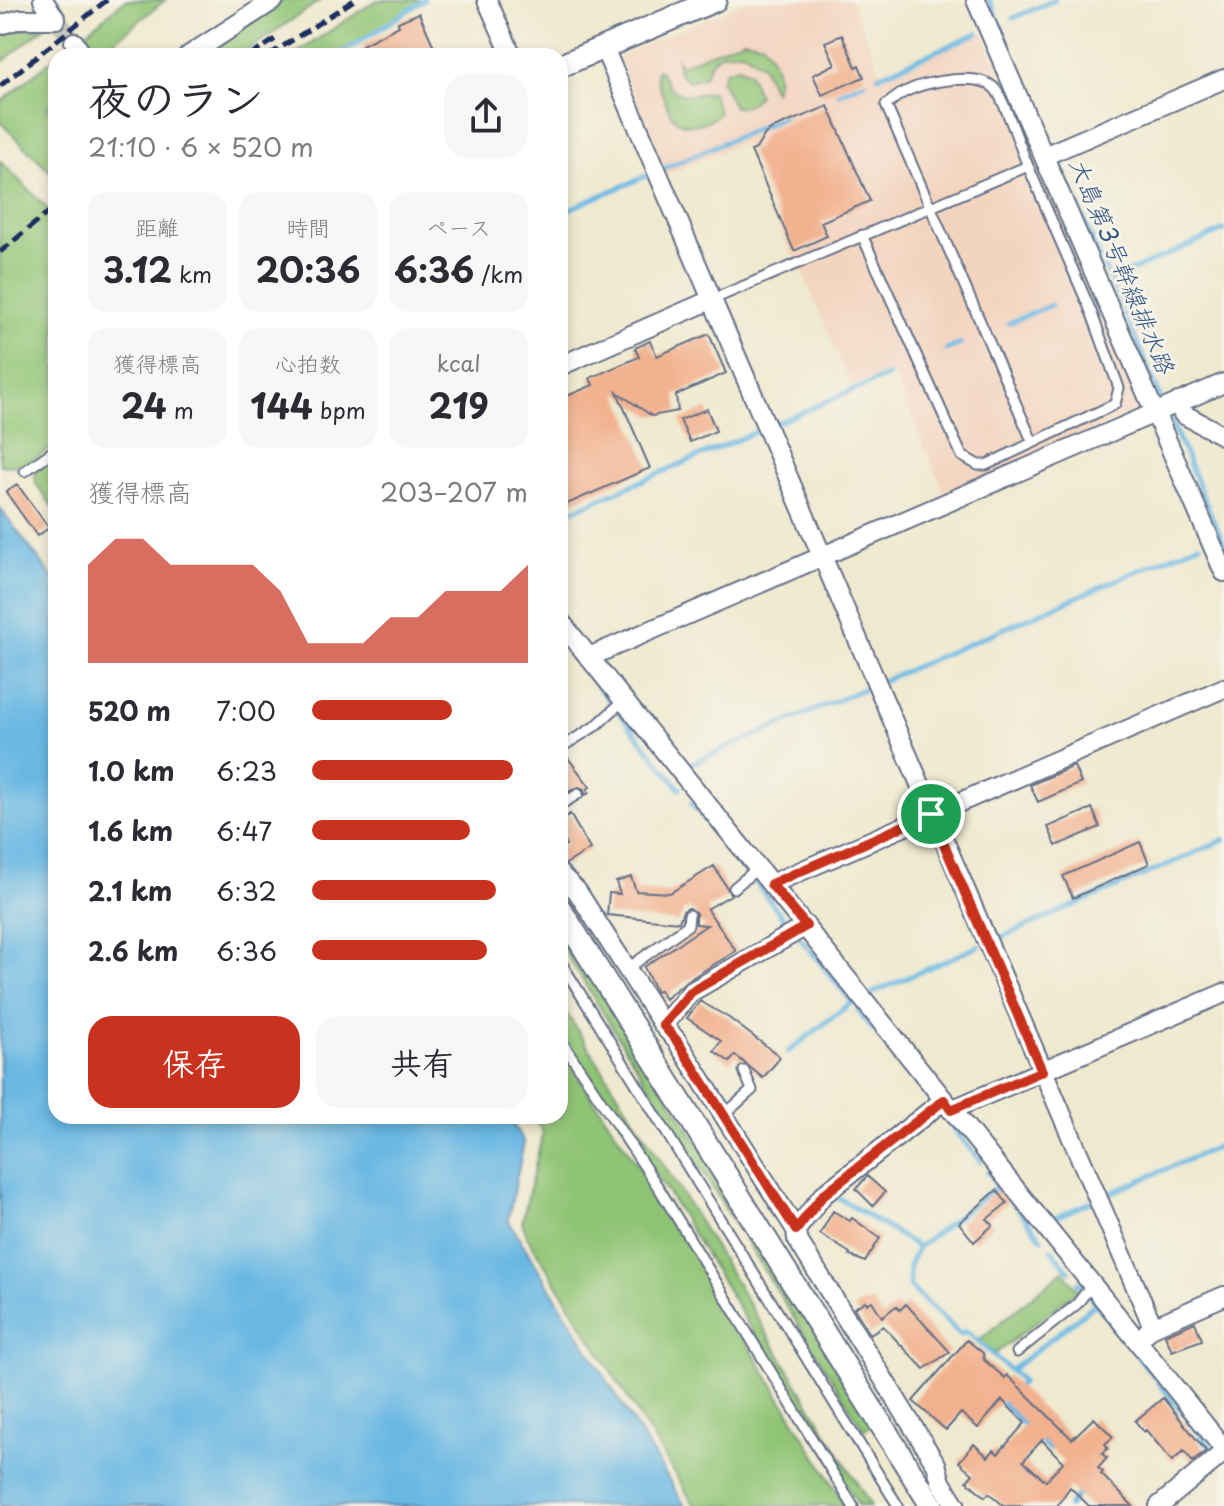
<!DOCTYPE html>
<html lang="ja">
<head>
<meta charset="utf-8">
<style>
	body { margin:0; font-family:"Playpen Sans","Klee One",sans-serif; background:#f7f7f7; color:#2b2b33; height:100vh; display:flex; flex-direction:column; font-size:30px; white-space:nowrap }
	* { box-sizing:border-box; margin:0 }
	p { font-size:26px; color:#7c7c81 }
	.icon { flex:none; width:44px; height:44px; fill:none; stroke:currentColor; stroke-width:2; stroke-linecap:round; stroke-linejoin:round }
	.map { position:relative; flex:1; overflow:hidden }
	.drawer { position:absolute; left:48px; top:48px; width:520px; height:1076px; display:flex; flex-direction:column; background:#fff; border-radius:24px; box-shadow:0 4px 12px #0003 }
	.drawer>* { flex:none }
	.pin { position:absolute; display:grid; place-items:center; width:68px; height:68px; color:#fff; margin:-34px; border:4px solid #fff; border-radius:50%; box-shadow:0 2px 8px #0007 }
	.round { display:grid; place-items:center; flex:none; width:84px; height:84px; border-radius:24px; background:#f7f7f7 }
	.head { display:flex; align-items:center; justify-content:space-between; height:136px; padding:0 40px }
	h1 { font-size:44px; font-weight:700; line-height:60px }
	.metrics { display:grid; grid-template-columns:repeat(3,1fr); gap:12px; height:136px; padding:8px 40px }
	.metrics div { display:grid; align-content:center; border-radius:20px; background:#f7f7f7; text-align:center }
	.metrics b { font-size:34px; font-weight:700 }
	.metrics small { font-size:22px; font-weight:400 }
	.metrics p { font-size:22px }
	.chart { height:224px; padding:16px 40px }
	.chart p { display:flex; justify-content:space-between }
	.chart svg { width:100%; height:144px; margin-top:8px; fill:#c8321e; opacity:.7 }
	.primary-button { display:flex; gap:16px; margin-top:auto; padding:16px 40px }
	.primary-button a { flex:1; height:92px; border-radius:24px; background:#c8321e; color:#fff; font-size:32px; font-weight:700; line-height:92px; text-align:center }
	.primary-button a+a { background:#f7f7f7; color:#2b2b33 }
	ul { padding:0 40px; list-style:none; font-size:26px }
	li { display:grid; grid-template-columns:128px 96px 1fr; align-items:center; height:60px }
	li i { height:20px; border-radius:10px; background:#c8321e }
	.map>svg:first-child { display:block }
</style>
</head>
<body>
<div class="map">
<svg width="1224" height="1506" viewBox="0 0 1224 1506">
	<rect width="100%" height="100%" fill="#f7f3e8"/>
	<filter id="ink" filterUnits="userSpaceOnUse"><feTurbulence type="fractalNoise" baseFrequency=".0125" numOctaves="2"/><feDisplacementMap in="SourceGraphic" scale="16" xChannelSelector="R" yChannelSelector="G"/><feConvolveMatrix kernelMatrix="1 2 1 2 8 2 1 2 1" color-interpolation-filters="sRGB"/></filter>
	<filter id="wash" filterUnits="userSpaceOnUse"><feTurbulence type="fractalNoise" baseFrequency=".006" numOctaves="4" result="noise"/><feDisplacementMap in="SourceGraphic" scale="32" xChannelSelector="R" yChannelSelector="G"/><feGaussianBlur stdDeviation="1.8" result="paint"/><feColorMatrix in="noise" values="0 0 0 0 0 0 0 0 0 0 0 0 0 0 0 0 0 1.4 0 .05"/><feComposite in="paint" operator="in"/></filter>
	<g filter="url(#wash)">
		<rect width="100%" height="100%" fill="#efe9cf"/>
		<!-- built -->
		<path fill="#f3d4bf" d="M 749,0 L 851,0 L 883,77 L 983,33 L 1146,407 L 946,497 L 892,370 L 852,387 L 795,256 L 792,256 L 744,142 L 664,176 L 662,161 L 618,57 Z"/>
		<!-- green -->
		<path fill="#8fc475" stroke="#557a6a" stroke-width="2" d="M 125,0 L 165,0 L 96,56 L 83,35 Z
			M 284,0 L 321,0 L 239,56 L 200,56 Z
			M 377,0 L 422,0 L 335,56 L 292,56 Z
			M 21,26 L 9,33 L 24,29 L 44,28 L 0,64 L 0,33 Z
			M 744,39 L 763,43 C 772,57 783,76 774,91 L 762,65 L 742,51 L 722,53 L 712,60 L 704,77 L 688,81 L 679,73 L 677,60 L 681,65 Z
			M 56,56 L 56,98 L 47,108 L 56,118 L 56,177 L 0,122 L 0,103 Z
			M 738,67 L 749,72 L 758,95 C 754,103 742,108 734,107 L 721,81 L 725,71 Z
			M 657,69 C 665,74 663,78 668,85 C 680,100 698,94 712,92 L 719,113 C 708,124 685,131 673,117 C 668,110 665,100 662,93 C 658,84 655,78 657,69 Z
			M 0,161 L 56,217 L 56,445 C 38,457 23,469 0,465 Z
			M 56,454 L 56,511 L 36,484 L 35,472 Z
			M 560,924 L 874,1424 L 864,1430 L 560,944 Z
			M 560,1003 L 681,1192 L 871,1506 L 859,1506 L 668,1193 L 560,1031 Z
			M 566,1059 L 654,1189 L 846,1506 L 695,1506 L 527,1236 L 522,1222 L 543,1132 L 533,1116 L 560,1116 L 560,1062 Z
			M 1063,1271 L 1078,1290 L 995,1354 L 978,1341 Z"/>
		<!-- water -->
		<path fill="#69b8e3" stroke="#4274a0" stroke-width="2" d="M 0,508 L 56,582 L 56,1116 L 508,1116 L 524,1142 L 508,1220 L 685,1506 L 0,1506 Z"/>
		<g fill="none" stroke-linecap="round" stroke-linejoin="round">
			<!-- stream -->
			<path stroke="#69b8e3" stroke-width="5" d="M 989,0 L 1052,146
				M 1013,18 L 1055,0
				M 338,56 L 424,0
				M 878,76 L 978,33
				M 839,93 L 865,82
				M 1056,155 L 1163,403
				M 662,169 L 783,117
				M 560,213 L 646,176
				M 1110,280 L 1224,230
				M 1009,323 L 1051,305
				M 946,350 L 961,344
				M 1167,412 L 1224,545
				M 772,425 L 889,375
				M 560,516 L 758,431
				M 560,640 L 610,702
				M 882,681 L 1200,544
				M 621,715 L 680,789
				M 690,764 L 868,687
				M 691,803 L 746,871
				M 753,880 L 790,926
				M 800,938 L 853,1003
				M 995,940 L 1224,840
				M 872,993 L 979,946
				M 858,1010 L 931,1101
				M 788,1052 L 852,1002
				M 944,1117 L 981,1162
				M 988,1172 L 1042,1239
				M 834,1195 L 918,1247 L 999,1185
				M 1104,1196 L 1224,1144
				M 1052,1219 L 1092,1201
				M 918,1247 L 909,1266 L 910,1287 L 961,1335 L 966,1331 L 1022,1381 L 1014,1391
				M 1051,1249 L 1069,1271
				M 1078,1282 L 1083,1289
				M 1090,1297 L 1153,1375
				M 1010,1371 L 1095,1304
				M 1158,1382 L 1213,1450
				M 1008,1399 L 1003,1404 L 1028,1429
				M 1038,1439 L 1049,1449
				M 1069,1506 L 1080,1491"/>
		</g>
		<g id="blocks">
			<!-- building -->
			<path fill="#f2b290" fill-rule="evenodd" d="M 419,13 L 438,56 L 367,56 L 362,45 L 399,26 L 398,22 Z
				M 842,35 L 856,67 L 859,65 L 864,77 L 822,95 L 813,75 L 835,64 L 825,42 Z
				M 828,106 L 870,201 L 821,222 L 827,236 L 794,251 L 751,151 L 756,149 L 765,134 L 774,128 Z
				M 709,334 L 726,373 L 676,395 L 678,411 L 652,416 L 617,392 L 650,468 L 560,507 L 560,399 L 593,385 L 590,378 L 639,357 L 635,348 L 650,341 L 657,356 Z
				M 707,409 L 716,431 L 690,442 L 680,420 Z
				M 17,484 L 49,528 L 37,536 L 6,492 Z
				M 565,754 L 590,787 L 587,789 L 589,793 L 585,795 L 584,789 L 579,787 L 563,794 L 560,790 L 560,755 Z
				M 1074,766 L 1081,783 L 1038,802 L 1030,785 Z
				M 1092,808 L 1100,827 L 1056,846 L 1048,827 Z
				M 570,814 L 590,849 L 566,864 L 560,862 L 560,849 L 566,845 L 560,835 L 560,821 Z
				M 1140,842 L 1149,864 L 1073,898 L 1063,876 Z
				M 714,866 L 731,895 L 707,909 L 736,951 L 685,982 L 665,999 L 659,990 L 656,992 L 644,967 L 707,925 L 696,924 L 696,913 L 689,908 L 683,911 L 679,922 L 607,915 L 609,893 L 620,894 L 616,882 L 631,877 L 636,891 L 670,893 Z
				M 700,1001 L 729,1018 L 778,1055 L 780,1058 L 763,1078 L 735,1055 L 730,1062 L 714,1051 L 721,1041 L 687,1018 Z
				M 867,1176 L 885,1192 L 873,1206 L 856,1189 Z
				M 997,1190 L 1007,1203 L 987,1219 L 993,1225 L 974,1242 L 959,1223 Z
				M 833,1211 L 850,1221 L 852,1218 L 880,1238 L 865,1262 L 849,1255 L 850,1253 L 820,1234 Z
				M 866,1301 L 867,1304 L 872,1301 L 882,1317 L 896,1306 L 900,1310 L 906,1304 L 950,1352 L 924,1369 L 883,1326 L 870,1334 L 854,1308 Z
				M 1195,1322 L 1202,1340 L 1172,1351 L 1165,1335 Z
				M 967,1340 L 983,1353 L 984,1360 L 1005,1378 L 1007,1375 L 1072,1439 L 1094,1418 L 1113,1437 L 1105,1444 L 1108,1448 L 1102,1454 L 1107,1458 L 1098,1468 L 1103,1472 L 1101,1474 L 1133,1506 L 1089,1506 L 1070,1487 L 1057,1506 L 1004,1506 L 989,1493 L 985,1497 L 967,1481 L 973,1474 L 959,1462 L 974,1444 L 988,1457 L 994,1450 L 998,1454 L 1025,1423 L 1002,1400 L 978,1428 L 961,1413 L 946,1430 L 913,1401 ZM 1042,1440 L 1063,1462 L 1046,1481 L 1023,1461 Z
				M 1163,1398 L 1206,1451 L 1193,1462 L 1184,1451 L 1172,1461 L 1146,1430 L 1144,1432 L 1135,1421 Z"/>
		</g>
	</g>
	<g filter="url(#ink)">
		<use href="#blocks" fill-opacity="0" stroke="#657086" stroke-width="2"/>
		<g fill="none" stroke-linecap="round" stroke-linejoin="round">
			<!-- minor-tunnel -->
			<path stroke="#c5c4b8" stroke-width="18" stroke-dasharray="18 9" stroke-linecap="butt" d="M 56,19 L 74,42"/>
			<defs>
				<path id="service" d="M 1028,166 C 1020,148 1006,103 996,90 C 982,71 926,81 907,91 C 899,94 893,100 886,105 L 1033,443
					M 711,300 L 1028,166 L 1092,314 L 1119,388 L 1115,404 L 986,465 L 978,465 L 962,456 L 862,235
					M 25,471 L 56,449
					M 560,748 L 597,725 L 624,700
					M 560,805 L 578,794
					M 734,888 L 758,868
					M 560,961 L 898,1506
					M 627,969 L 688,925 L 689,915
					M 560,1039 L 660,1190 L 853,1506
					M 724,1115 L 752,1090 L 744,1071
					M 1017,1352 L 1077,1304 L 1093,1283"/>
				<path id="minor" d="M 43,0 L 56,19
					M 487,0 L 512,56
					M 976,0 L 1224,572
					M 0,25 L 20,19 L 56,19
					M 74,42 L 83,56
					M 604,48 L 1153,1327
					M 188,56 L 274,0
					M 1044,156 L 1224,79
					M 560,366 L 711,300
					M 1178,402 L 1183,414 L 1224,436
					M 560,621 L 1224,1449
					M 589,657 L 1224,383
					M 560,874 L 577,891 L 663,1025 L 677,1041 L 796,1230 L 797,1239 L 936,1464 L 941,1482 L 956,1506
					M 771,884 L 1224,688
					M 663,1025 L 691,992 L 806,926
					M 951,1110 L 1224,993
					M 796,1230 L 823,1195 L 944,1100
					M 1146,1333 L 1153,1327 L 1224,1296
					M 1159,1506 L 1224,1452"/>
				<path id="tertiary" d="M 560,66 L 715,0
					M 560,909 L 932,1506"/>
			</defs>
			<!-- service casing -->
			<use href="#service" stroke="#657086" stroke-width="13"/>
			<!-- minor casing -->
			<use href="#minor" stroke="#657086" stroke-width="22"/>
			<!-- tertiary casing -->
			<use href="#tertiary" stroke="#657086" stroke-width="26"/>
			<!-- service -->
			<use href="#service" stroke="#fff" stroke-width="9"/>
			<!-- minor -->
			<use href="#minor" stroke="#fff" stroke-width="18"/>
			<!-- tertiary -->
			<use href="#tertiary" stroke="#fff" stroke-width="22"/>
			<!-- rail -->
			<path stroke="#1b2f5e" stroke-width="5" stroke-dasharray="12 6" stroke-linecap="butt" d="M 250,56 L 277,38
				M 268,56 L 354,0
				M 0,86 L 107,0
				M 0,252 L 56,206"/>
		</g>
	</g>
	<g fill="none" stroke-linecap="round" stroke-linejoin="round" filter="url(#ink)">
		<defs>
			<path id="route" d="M 931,814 L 1042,1071 L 951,1110 L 944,1100 L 823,1195 L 796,1230 L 677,1041 L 663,1025 L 691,992 L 806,926 L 771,884 Z"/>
		</defs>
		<!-- route casing -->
		<use href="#route" stroke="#fff" stroke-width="16"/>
		<!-- route -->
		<use href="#route" stroke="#c8321e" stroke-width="10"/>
	</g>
	<g text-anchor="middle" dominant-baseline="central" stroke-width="6" stroke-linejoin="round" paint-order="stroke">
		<!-- water labels -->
		<g font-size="24" font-style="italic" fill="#325886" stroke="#f7f3e8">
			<text transform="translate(1123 265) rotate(67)">大島第3号幹線排水路</text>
		</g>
	</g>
</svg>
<div class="pin" style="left:931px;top:814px;background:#1e9e55"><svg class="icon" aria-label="arrive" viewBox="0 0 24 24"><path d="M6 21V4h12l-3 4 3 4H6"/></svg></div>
<section class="drawer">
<div class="head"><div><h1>夜のラン</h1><p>21:10 · 6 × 520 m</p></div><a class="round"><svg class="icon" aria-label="share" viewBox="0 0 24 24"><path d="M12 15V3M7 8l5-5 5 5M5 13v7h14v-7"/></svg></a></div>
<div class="metrics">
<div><p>距離</p><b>3.12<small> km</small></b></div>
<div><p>時間</p><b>20:36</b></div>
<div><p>ペース</p><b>6:36<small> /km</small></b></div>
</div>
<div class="metrics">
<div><p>獲得標高</p><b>24<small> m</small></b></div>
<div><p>心拍数</p><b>144<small> bpm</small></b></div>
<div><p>kcal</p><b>219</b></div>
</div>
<div class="chart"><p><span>獲得標高</span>203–207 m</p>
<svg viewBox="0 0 160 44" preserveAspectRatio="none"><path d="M0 44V14L10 6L20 6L30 14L40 14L50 14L60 14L70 22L80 38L90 38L100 38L110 30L120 30L130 22L140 22L150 22L160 14V44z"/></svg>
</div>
<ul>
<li><b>520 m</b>7:00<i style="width:65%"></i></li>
<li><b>1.0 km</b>6:23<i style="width:93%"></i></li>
<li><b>1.6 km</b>6:47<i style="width:73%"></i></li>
<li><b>2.1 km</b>6:32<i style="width:85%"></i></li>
<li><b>2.6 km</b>6:36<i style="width:81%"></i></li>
</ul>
<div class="primary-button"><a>保存</a><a>共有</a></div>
</section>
</div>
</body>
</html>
